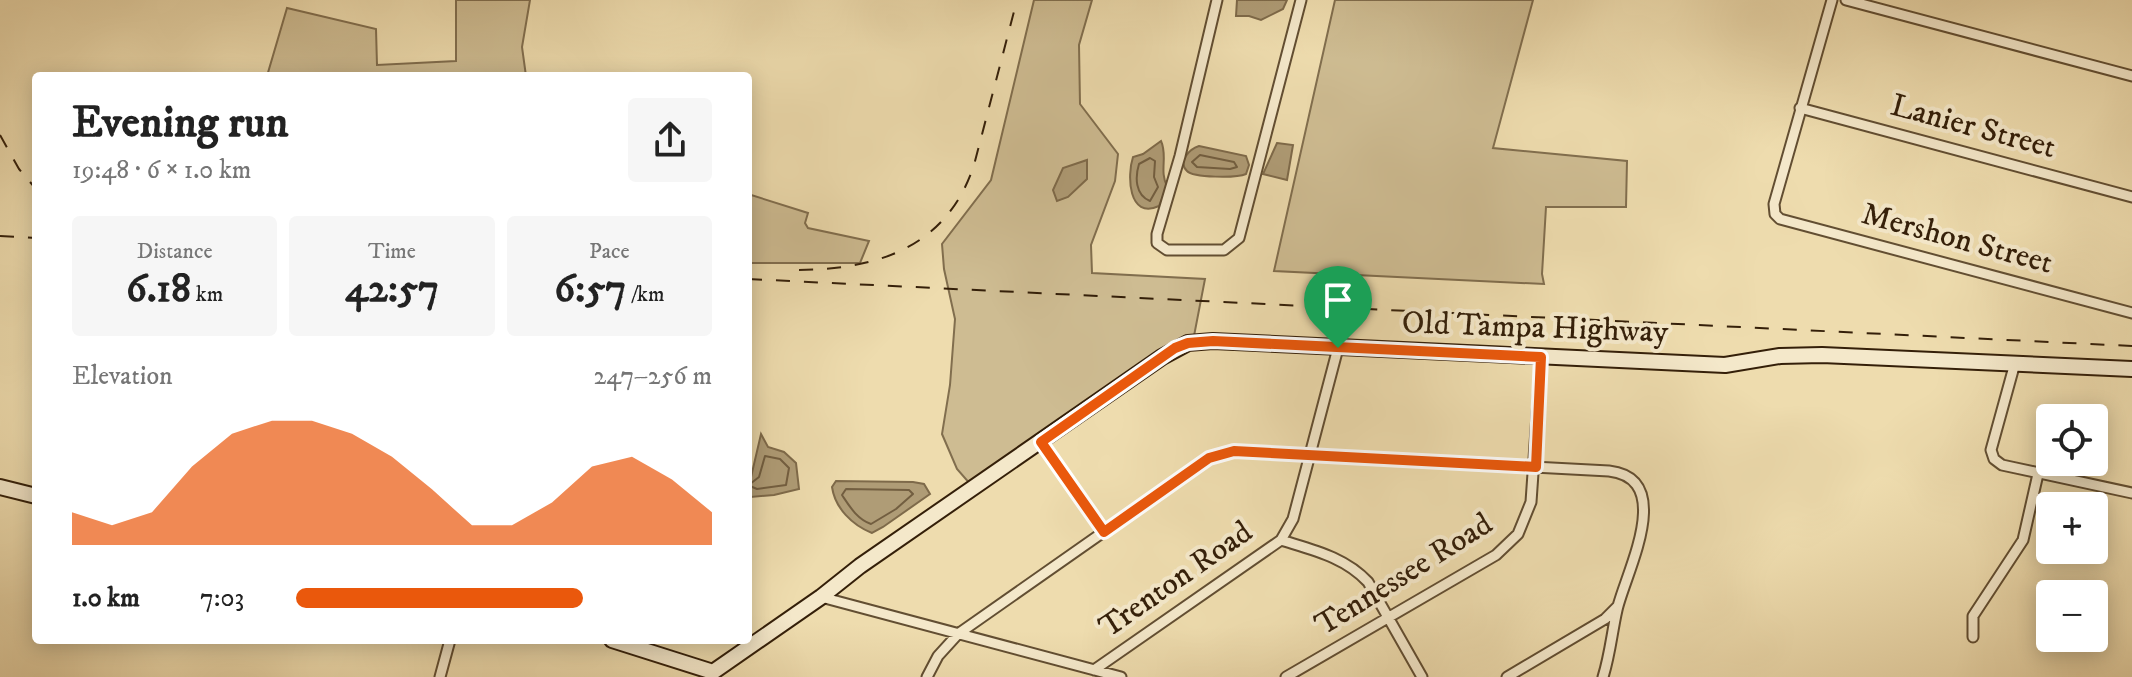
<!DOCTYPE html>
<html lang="en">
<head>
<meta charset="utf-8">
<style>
	body { margin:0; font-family:"IM FELL DW Pica",serif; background:#f6f6f6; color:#222; height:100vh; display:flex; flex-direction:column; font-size:30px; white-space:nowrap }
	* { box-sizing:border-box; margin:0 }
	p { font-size:26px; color:#767676 }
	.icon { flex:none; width:44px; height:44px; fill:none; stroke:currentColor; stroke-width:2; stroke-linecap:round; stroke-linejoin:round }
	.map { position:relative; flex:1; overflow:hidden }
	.drawer { position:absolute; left:32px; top:72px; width:720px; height:572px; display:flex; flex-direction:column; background:#fff; border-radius:8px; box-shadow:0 4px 20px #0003 }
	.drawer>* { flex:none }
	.fabs { position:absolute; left:2036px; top:404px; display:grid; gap:16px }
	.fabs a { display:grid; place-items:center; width:72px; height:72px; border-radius:8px; background:#fff; box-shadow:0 4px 20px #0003; font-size:40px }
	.pin { position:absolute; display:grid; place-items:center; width:68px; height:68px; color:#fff; margin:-82px -34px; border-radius:50% 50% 50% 0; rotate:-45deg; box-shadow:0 0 8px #0007 }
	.pin .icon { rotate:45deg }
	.round { display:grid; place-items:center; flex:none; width:84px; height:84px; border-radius:8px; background:#f6f6f6 }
	.overview { display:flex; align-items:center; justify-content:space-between; height:136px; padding:0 40px }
	h1 { font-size:44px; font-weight:700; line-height:60px }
	.stats { display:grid; grid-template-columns:repeat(3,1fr); gap:12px; height:136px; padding:8px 40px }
	.stats div { display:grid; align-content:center; border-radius:8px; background:#f6f6f6; text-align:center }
	.stats b { font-size:40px; font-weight:700 }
	.stats small { font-size:22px; font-weight:400 }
	.stats p { font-size:22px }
	.chart { height:224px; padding:16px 40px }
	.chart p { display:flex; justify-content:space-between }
	.chart svg { width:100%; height:144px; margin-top:8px; fill:#ea580c; opacity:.7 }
	ul { padding:0 40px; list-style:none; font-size:26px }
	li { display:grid; grid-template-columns:128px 96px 1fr; align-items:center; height:60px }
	li i { height:20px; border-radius:10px; background:#ea580c }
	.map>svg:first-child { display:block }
</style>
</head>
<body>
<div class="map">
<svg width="2132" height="677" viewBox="0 0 2132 677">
	<rect width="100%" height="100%" fill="#eedcae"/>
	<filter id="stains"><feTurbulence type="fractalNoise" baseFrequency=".0025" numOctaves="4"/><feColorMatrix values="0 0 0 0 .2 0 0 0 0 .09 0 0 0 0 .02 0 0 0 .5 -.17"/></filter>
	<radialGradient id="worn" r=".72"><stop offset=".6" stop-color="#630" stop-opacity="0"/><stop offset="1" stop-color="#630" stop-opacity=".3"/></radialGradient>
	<!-- green -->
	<path fill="#cebc92" stroke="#816e4e" stroke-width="2" d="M 456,0 L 530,0 L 522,47 L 526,76 L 267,76 L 287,8 L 376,29 L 377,65 L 456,61 Z
		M 1034,0 L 1092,0 L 1079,45 L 1080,104 L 1118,154 L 1115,181 L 1091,245 L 1092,273 L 1205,279 L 1194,336 L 971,485 L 957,469 L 942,434 L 950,385 L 955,319 L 944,269 L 942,244 L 991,180 Z
		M 1335,0 L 1533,0 L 1493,148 L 1627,161 L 1626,207 L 1546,207 L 1542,274 L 1544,284 L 1274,271 Z
		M 748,194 L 808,213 L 805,223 L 808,228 L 869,241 L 860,263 L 748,263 Z"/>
	<!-- water -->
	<path fill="#af9c76" stroke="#7e6a4a" stroke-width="2" d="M 1237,0 L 1287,0 L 1283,9 L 1261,20 L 1249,16 L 1236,16 Z
		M 1161,141 C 1168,156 1159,171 1167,186 L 1159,206 C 1128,220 1127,175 1133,157 L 1143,154 Z
		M 1277,143 L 1293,145 L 1287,180 L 1263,174 Z
		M 1199,146 L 1246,156 L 1249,165 L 1246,174 C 1237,178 1193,178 1187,171 C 1177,161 1190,149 1199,146 Z
		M 1087,160 L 1087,179 L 1068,197 L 1057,201 L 1053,190 L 1063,168 Z
		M 761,434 L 768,447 L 784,452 L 796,463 L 799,489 L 774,495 L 751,497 L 751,477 Z
		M 836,481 L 913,482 L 924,484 L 930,494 L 883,527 L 872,533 C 852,525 835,508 832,487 Z"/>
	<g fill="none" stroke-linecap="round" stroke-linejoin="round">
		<!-- shore -->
		<path stroke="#725e40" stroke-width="2" d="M 1200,155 L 1234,162 L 1237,167 L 1230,169 L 1197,167 L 1192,162 Z
			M 1150,158 L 1155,161 L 1154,177 L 1158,187 L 1150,201 C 1135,195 1135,177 1139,164 Z
			M 748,481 L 750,484 L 759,477 L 765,456 L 780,459 L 789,468 L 786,485 L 757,489 L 750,486 L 748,489
			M 846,489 L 909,490 L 913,494 L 896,509 L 871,524 C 857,519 850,507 842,495 Z"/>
		<defs>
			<path id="minor" d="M 1217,0 L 1180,156 L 1157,234 L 1157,243 L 1167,250 L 1224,250 L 1239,238 L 1301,0
				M 1832,0 L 1774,204 L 1775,214 L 1780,219 L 2132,313
				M 1846,0 L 2132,76
				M 1800,108 L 2132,197
				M 2015,363 L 1991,450 L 1994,459 L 2002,465 L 2132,493
				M 1041,442 L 1104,532
				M 1281,540 C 1313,550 1345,557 1368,582 L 1422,677
				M 821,597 L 1121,677
				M 1973,637 L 1973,616 L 2023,540 L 2038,474
				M 1094,670 L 1281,540 L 1293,519 L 1338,348
				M 440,677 L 450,640
				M 927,677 L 938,656 L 958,634 L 1209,458 L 1234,451 L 1609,471 C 1677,479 1625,574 1617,610 C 1612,632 1610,655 1603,677
				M 1286,677 L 1496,555 L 1518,534 L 1531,502 L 1541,357
				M 1507,677 L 1605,619 L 1617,607"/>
			<path id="secondary" d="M 0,487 L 36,496
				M 612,640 L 713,672 L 821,597 L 860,566 L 1162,357 L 1188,343 L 1213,341 L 1725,365 L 1780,356 L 1822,355 L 2132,369"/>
		</defs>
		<!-- minor casing -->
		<use href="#minor" stroke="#624e32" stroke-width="13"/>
		<!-- secondary casing -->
		<use href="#secondary" stroke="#341f09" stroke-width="18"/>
		<!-- minor -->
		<use href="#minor" stroke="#f4e8ca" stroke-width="9"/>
		<!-- secondary -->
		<use href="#secondary" stroke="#f4e8ca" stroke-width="14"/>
		<!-- rail -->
		<path stroke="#341f09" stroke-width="2" stroke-dasharray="14 14" stroke-linecap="butt" d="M 0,135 L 19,169 L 36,189
			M 0,236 L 36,238
			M 799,270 C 879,269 947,247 974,165 L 1017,0
			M 748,279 L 2132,346"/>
	</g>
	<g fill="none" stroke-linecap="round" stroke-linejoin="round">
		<defs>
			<path id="route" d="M 1213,341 L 1541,357 L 1536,467 L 1234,451 L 1209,458 L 1104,532 L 1041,442 L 1175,348 L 1188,343 Z"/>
		</defs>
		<!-- route casing -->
		<use href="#route" stroke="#fff" stroke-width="16"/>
		<!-- route -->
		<use href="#route" stroke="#ea580c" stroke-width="10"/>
	</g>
	<g text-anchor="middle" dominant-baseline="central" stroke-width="8" stroke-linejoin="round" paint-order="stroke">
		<!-- street labels -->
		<g font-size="32" fill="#341f09" stroke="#f4e8ca">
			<text transform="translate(1973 127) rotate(15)">Lanier Street</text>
			<text transform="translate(1957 239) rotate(15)">Mershon Street</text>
			<text transform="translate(1535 328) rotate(2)">Old Tampa Highway</text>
			<text transform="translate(1404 575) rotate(-32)">Tennessee Road</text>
			<text transform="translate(1176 580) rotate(-35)">Trenton Road</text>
		</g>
	</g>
	<rect width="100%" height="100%" filter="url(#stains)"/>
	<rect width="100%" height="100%" fill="url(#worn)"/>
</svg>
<div class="fabs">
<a><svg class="icon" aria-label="locate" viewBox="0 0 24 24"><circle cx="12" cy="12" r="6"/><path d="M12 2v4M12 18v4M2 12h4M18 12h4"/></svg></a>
<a>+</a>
<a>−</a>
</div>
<div class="pin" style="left:1338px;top:348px;background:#1e9e55"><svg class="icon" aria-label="arrive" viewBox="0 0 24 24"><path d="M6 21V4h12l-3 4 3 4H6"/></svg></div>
<section class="drawer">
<div class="overview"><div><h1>Evening run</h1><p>19:48 · 6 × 1.0 km</p></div><a class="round"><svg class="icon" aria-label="share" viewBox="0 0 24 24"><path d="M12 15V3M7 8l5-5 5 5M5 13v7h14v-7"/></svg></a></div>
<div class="stats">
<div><p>Distance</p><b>6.18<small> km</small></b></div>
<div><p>Time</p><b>42:57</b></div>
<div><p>Pace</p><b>6:57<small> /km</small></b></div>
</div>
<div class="chart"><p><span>Elevation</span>247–256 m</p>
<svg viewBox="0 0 160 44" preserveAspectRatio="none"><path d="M0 44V34L10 38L20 34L30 20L40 10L50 6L60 6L70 10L80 17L90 27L100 38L110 38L120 31L130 20L140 17L150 24L160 34V44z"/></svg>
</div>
<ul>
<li><b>1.0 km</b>7:03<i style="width:69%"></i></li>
</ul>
</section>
</div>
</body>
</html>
